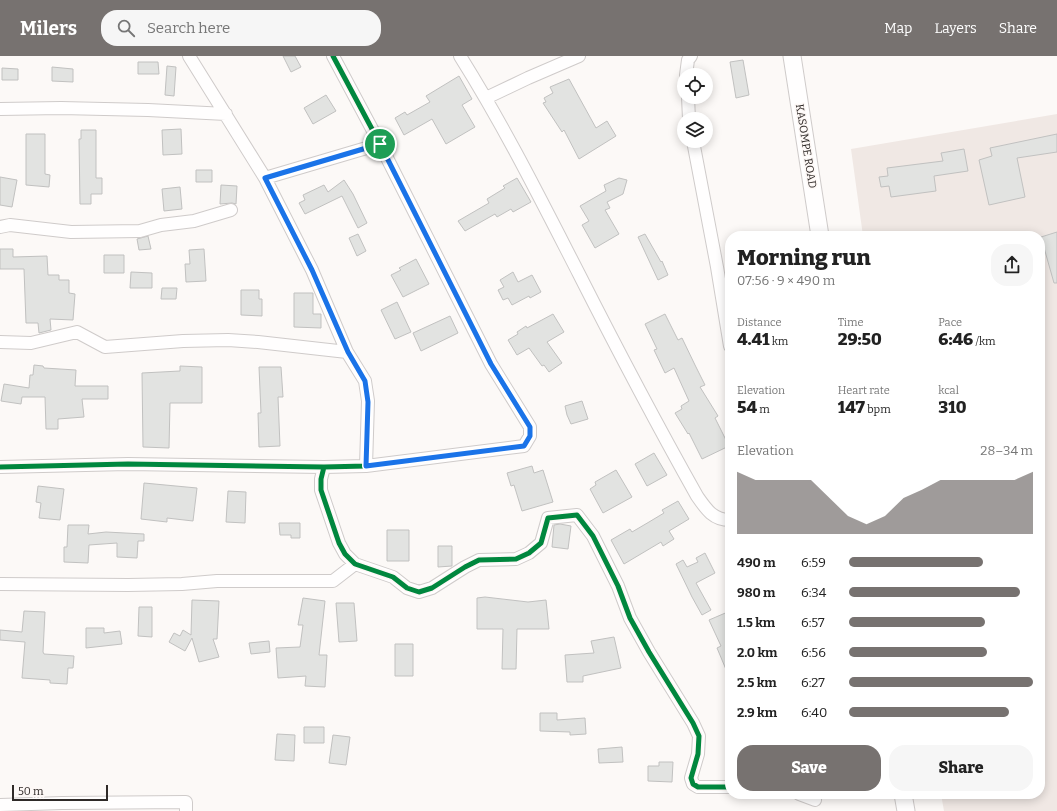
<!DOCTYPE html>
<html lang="en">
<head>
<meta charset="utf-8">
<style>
	body { margin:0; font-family:Bitter,serif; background:#f6f6f6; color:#222; height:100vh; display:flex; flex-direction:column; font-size:15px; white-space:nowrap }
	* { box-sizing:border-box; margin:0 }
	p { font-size:13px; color:#767676 }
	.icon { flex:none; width:22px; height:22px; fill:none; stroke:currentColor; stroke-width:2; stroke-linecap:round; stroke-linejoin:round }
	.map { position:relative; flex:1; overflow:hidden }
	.sheet { position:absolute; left:725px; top:175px; width:320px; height:568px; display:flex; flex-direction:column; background:#fff; border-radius:16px; box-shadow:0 2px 10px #0003 }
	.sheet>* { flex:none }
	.buttons { position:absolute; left:677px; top:12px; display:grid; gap:8px }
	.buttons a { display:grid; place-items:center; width:36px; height:36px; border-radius:50%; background:#fff; box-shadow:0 2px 10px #0003; font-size:20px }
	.scale { position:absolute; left:12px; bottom:10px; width:96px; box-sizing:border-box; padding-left:4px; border:2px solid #2f2a28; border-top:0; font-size:11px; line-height:14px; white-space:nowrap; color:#2f2a28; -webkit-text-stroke:3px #fdf8f6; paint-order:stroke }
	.pin { position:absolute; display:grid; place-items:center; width:34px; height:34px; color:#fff; margin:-17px; border:2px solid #fff; border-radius:50%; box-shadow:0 1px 4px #0007 }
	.round { display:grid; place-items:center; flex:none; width:42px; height:42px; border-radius:16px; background:#f6f6f6 }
	.overview { display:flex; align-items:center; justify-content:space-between; height:68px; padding:0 12px }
	h1 { font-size:22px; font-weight:800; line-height:30px }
	.stats { display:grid; grid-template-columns:repeat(3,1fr); gap:6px; height:68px; padding:4px 12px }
	.stats div { display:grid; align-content:center }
	.stats b { font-size:17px; font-weight:800 }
	.stats small { font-size:11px; font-weight:400 }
	.stats p { font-size:11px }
	.chart { height:112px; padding:8px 12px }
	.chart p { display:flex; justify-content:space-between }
	.chart svg { width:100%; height:72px; margin-top:4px; fill:#777270; opacity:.7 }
	.cta { display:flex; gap:8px; margin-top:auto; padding:8px 12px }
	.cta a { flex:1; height:46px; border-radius:16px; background:#777270; color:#fff; font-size:16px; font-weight:800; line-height:46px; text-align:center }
	.cta a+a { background:#f6f6f6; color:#222 }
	ul { padding:0 12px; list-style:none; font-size:13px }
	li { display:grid; grid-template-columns:64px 48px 1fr; align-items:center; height:30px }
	li i { height:10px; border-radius:5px; background:#777270 }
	header { display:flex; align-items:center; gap:24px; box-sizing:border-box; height:56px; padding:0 20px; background:#777270; color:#fff }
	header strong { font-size:19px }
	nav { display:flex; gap:22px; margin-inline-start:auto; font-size:14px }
	.search { width:280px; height:36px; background:#f6f6f6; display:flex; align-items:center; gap:10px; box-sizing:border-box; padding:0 14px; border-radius:16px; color:#767676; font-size:15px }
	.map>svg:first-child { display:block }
</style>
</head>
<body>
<header>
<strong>Milers</strong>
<div class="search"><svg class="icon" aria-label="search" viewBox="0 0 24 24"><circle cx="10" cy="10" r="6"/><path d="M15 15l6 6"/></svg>Search here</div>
<nav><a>Map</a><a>Layers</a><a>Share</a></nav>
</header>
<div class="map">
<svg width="1057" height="755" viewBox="0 0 1057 755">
	<rect width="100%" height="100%" fill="#fcf9f7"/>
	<!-- built -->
	<path fill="#f0e8e4" d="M 1057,58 L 1057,755 L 944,755 L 941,738 L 1040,738 L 1040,180 L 863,180 L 851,93 Z"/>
	<!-- building -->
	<path fill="#e2e3e1" stroke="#c1c1c0" d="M 283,0 L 295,0 L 301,11 L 291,16 Z
		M 743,4 L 749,39 L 736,42 L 730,6 Z
		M 138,6 L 158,6 L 159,18 L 138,18 Z
		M 167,10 L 176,11 L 174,40 L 165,39 Z
		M 52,11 L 73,13 L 73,26 L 52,25 Z
		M 2,12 L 18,13 L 18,24 L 2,24 Z
		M 459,20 L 472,43 L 462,49 L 475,71 L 446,88 L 432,63 L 404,79 L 395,62 L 405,56 L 407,59 L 430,46 L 426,40 Z
		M 569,23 L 596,72 L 607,65 L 616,80 L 579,103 L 564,74 L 562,76 L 543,47 L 546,46 L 544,42 L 553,37 L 550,31 Z
		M 326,39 L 336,55 L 313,68 L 304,52 Z
		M 181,73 L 182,98 L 163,99 L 162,74 Z
		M 81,74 L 96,74 L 96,122 L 102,122 L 102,138 L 91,138 L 91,148 L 80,148 L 79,83 L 81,83 Z
		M 26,78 L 45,78 L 45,118 L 50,119 L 49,131 L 26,129 Z
		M 1057,78 L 1057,96 L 1017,102 L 1025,141 L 989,149 L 979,104 L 992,100 L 990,92 Z
		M 964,93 L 968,115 L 934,120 L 936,135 L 891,141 L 889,130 L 881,131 L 879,121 L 888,120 L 887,112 L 943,105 L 941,97 Z
		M 196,114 L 212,114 L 212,126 L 196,126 Z
		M 0,121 L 17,124 L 12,151 L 0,149 Z
		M 517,122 L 531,146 L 513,156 L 511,153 L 497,161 L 495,158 L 465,175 L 458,165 L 489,147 L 487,143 L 505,132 L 503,130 Z
		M 619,122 L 627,124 L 623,138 L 607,146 L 610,152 L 605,154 L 619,178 L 595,192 L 582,169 L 589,165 L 580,150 L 606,135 L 604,129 Z
		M 344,124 L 353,138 L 367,167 L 358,172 L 342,140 L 305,158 L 299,147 L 305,144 L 303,139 L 324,129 L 328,136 Z
		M 221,129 L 237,130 L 236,148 L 232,147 L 220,148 Z
		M 180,131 L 182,153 L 164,155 L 162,133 Z
		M 1057,176 L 1057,227 L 1054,227 L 1041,181 Z
		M 358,178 L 366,195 L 357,200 L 349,182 Z
		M 645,178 L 661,206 L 662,205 L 668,219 L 658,224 L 638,181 Z
		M 148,180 L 151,193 L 139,194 L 137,183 Z
		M 0,193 L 13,193 L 13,201 L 47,200 L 48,219 L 59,219 L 59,224 L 69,224 L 69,237 L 75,238 L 73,264 L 50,263 L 51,274 L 39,277 L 38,267 L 26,267 L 24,213 L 0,213 Z
		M 204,193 L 206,225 L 186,226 L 185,208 L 190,208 L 189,194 Z
		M 104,199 L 124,199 L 124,217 L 104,217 Z
		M 416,203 L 429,228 L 403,241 L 391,219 L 401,214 L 399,212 Z
		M 131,216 L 152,217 L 152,232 L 130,232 Z
		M 513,216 L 518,226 L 532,219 L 541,236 L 530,242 L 529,240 L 512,249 L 508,242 L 503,244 L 498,234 L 504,231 L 500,224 Z
		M 162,232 L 177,232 L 176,243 L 161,243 Z
		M 241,234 L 259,234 L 259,243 L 262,243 L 262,260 L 241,259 Z
		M 294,237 L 313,237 L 313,258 L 321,258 L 321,272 L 294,271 Z
		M 397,246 L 411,276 L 395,283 L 381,254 Z
		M 553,258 L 564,276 L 547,286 L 562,307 L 549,316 L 544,309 L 542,310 L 529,292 L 517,299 L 508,284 L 518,278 L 517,276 L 526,270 L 527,272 Z
		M 665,258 L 678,284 L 682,282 L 695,309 L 705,329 L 700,331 L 718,360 L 715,362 L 729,390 L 702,403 L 689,377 L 688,378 L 675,357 L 682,353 L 681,350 L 689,345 L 674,312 L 665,317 L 654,294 L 657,293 L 645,268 Z
		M 450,260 L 458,277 L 421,295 L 413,277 Z
		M 34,309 L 43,310 L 44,312 L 76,314 L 75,330 L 108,330 L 108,343 L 82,343 L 84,361 L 58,363 L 58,373 L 46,373 L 45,341 L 22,341 L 21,348 L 1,345 L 4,328 L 29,332 L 30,319 L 33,319 Z
		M 180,310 L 202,311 L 202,347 L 170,347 L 169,392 L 143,391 L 142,317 L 180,315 Z
		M 259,311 L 281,311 L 283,341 L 278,341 L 280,390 L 259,391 L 258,357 L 261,357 Z
		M 582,345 L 588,363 L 571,368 L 567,359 L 565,350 Z
		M 654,397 L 667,419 L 647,430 L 635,408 Z
		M 532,410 L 534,417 L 543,414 L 553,446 L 522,455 L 514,429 L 511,430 L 507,417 Z
		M 616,414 L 632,441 L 603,457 L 590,433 L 596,429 L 595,426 Z
		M 144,427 L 197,432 L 193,465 L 167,462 L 167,466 L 141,463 Z
		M 38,430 L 64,433 L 60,464 L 39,462 L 41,447 L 36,446 Z
		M 228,435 L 246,436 L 245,467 L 226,466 Z
		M 678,445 L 689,463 L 669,475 L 674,483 L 663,490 L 661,486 L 624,508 L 611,484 L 630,473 L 632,476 L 649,466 L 664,457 L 662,454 Z
		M 279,467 L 300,467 L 300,482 L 291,482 L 291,479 L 280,479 Z
		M 560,468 L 571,470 L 568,493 L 552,491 L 554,469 Z
		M 68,469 L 89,469 L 88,478 L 106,476 L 144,478 L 144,485 L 138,485 L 137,502 L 117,501 L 117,487 L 89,489 L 88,507 L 64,506 L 64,491 L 67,491 Z
		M 387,474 L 409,474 L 409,505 L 387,505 Z
		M 438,490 L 452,490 L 452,510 L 438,511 Z
		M 705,497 L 715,517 L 696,527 L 711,554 L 702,559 L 692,541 L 676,508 L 683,504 L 687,511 L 698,506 L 696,502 Z
		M 485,541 L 528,546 L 546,544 L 549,573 L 517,573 L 516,613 L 502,613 L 503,573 L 477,573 L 477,542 Z
		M 303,542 L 325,545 L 319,599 L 327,599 L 325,631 L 305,630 L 306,620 L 278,622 L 276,592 L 300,591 L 303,569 L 298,569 Z
		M 192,544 L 219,545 L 217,583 L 213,583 L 219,601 L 199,606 L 192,582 L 185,595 L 169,586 L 174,577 L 180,580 L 183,574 L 191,579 Z
		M 336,547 L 354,547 L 357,585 L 339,586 Z
		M 139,551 L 152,551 L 152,581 L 138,580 Z
		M 24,555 L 45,556 L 43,596 L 44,598 L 74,600 L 73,612 L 68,612 L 67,628 L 50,627 L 50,624 L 22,622 L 25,586 L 0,584 L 0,574 L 22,576 Z
		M 730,555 L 730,623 L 717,592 L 721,590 L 709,564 Z
		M 86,572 L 104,572 L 104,577 L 120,575 L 122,588 L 86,592 Z
		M 614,581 L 621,612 L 583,620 L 583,626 L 567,626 L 565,599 L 594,597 L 591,585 Z
		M 269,585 L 270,596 L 251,598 L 249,587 Z
		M 395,588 L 413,588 L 413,620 L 395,620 Z
		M 540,657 L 557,657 L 557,664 L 585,662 L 586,678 L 570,679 L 570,676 L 540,675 Z
		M 304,671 L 324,671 L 324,687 L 304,687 Z
		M 277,678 L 295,679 L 294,705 L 275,704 Z
		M 333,679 L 350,681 L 346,709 L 329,707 Z
		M 622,691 L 623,706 L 599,707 L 598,693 Z
		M 659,706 L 673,706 L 672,726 L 648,725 L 648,710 L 659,710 Z"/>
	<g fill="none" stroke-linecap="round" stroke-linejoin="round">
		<defs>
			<path id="street" d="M 189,0 L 265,122 L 312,214 L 347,296 L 365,325 L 368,345 L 366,410
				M 460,0 C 504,70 541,144 579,218 C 617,293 656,367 697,440 C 706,453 713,464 730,464
				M 686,19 L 688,4 L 691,0
				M 688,41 L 689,63
				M 486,42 L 528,22 L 579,0
				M 0,53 L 61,52 L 148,54 L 226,58
				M 693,85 L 717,211 L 730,290
				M 265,122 L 380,88
				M 0,171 L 10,169 L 71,176 L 140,175 L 161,169 L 194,165 L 231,154
				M 0,286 L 31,287 L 77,276 L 105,291 L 183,285 L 228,284 L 258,286 L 347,296
				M 0,411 L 128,408 L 324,411 L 366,410 L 524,390 L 530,380 L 530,371 L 491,308 L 380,88 L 333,0
				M 324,411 L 321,423 L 321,434 L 339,487 L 345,498 L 355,508 L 393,521 L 407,532 L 419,536 L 432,532 L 465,511 L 479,504 L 516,503 L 529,497 L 541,487 L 548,462 L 577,459 L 593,480 L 618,530 L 630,562 L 649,596 L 693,667 L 699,680 L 698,698 L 691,722 L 693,728 L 698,731 L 730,731
				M 0,528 L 128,529 L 182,528 L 217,525 L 333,525 L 355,508
				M 799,738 L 815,744
				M 0,749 L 62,747 L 186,746 L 186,755"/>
			<path id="secondary" d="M 792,0 L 820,180
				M 903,738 L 906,755"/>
		</defs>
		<!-- street casing -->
		<use href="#street" stroke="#cfcbca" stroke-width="14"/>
		<!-- secondary casing -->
		<use href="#secondary" stroke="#cfcbca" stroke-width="19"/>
		<!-- street -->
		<use href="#street" stroke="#fffefe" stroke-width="12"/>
		<!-- secondary -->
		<use href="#secondary" stroke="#fffefe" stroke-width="17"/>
		<defs>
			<path id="cycleway" d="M 0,411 L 128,408 L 324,411 L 366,410 L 524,390 L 530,380 L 530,371 L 491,308 L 380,88 L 333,0
				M 324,411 L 321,423 L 321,434 L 339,487 L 345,498 L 355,508 L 393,521 L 407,532 L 419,536 L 432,532 L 465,511 L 479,504 L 516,503 L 529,497 L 541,487 L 548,462 L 577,459 L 593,480 L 618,530 L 630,562 L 649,596 L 693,667 L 699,680 L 698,698 L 691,722 L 693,728 L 698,731 L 730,731"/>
		</defs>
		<!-- cycleway casing -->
		<use href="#cycleway" stroke="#fdf8f6" stroke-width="8"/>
		<!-- cycleway -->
		<use href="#cycleway" stroke="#00873e" stroke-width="5"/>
	</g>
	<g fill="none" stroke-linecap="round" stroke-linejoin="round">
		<defs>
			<path id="route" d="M 380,88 L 491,308 L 530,371 L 530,380 L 524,390 L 366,410 L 368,346 L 365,325 L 348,296 L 312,214 L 265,122 Z"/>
		</defs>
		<!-- route casing -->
		<use href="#route" stroke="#fff" stroke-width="8"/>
		<!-- route -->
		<use href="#route" stroke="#1a73e8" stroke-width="5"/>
	</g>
	<g text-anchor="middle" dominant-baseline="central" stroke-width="3" stroke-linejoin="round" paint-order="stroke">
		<!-- street labels -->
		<g font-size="11" fill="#2f2a28" stroke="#fdf8f6">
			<text transform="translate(806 90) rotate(81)">KASOMPE ROAD</text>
		</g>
	</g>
</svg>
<div class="buttons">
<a><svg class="icon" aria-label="locate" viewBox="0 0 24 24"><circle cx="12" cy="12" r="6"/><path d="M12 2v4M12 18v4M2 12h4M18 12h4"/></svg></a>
<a><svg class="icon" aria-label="layers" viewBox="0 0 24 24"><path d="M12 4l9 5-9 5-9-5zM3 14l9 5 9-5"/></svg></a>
</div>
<div class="scale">50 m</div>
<div class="pin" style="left:380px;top:88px;background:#1e9e55"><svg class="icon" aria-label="arrive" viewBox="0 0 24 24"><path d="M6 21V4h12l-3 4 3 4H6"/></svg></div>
<section class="sheet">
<div class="overview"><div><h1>Morning run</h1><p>07:56 · 9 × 490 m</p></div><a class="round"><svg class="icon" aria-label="share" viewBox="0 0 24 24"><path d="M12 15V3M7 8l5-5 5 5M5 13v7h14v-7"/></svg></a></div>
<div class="stats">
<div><p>Distance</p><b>4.41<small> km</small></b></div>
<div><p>Time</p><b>29:50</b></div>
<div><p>Pace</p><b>6:46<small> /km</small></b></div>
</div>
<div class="stats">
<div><p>Elevation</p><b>54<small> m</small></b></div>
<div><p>Heart rate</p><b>147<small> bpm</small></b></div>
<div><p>kcal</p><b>310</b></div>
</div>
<div class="chart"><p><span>Elevation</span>28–34 m</p>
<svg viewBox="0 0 160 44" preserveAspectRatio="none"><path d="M0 44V6L10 11L20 11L30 11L40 11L50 22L60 33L70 38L80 33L90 22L100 17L110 11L120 11L130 11L140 11L150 11L160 6V44z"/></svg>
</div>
<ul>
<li><b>490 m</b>6:59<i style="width:73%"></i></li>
<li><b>980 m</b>6:34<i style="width:93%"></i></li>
<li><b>1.5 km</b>6:57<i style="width:74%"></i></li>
<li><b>2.0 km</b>6:56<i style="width:75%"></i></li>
<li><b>2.5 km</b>6:27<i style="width:100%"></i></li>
<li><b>2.9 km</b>6:40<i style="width:87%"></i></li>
</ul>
<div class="cta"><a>Save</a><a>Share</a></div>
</section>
</div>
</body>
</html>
